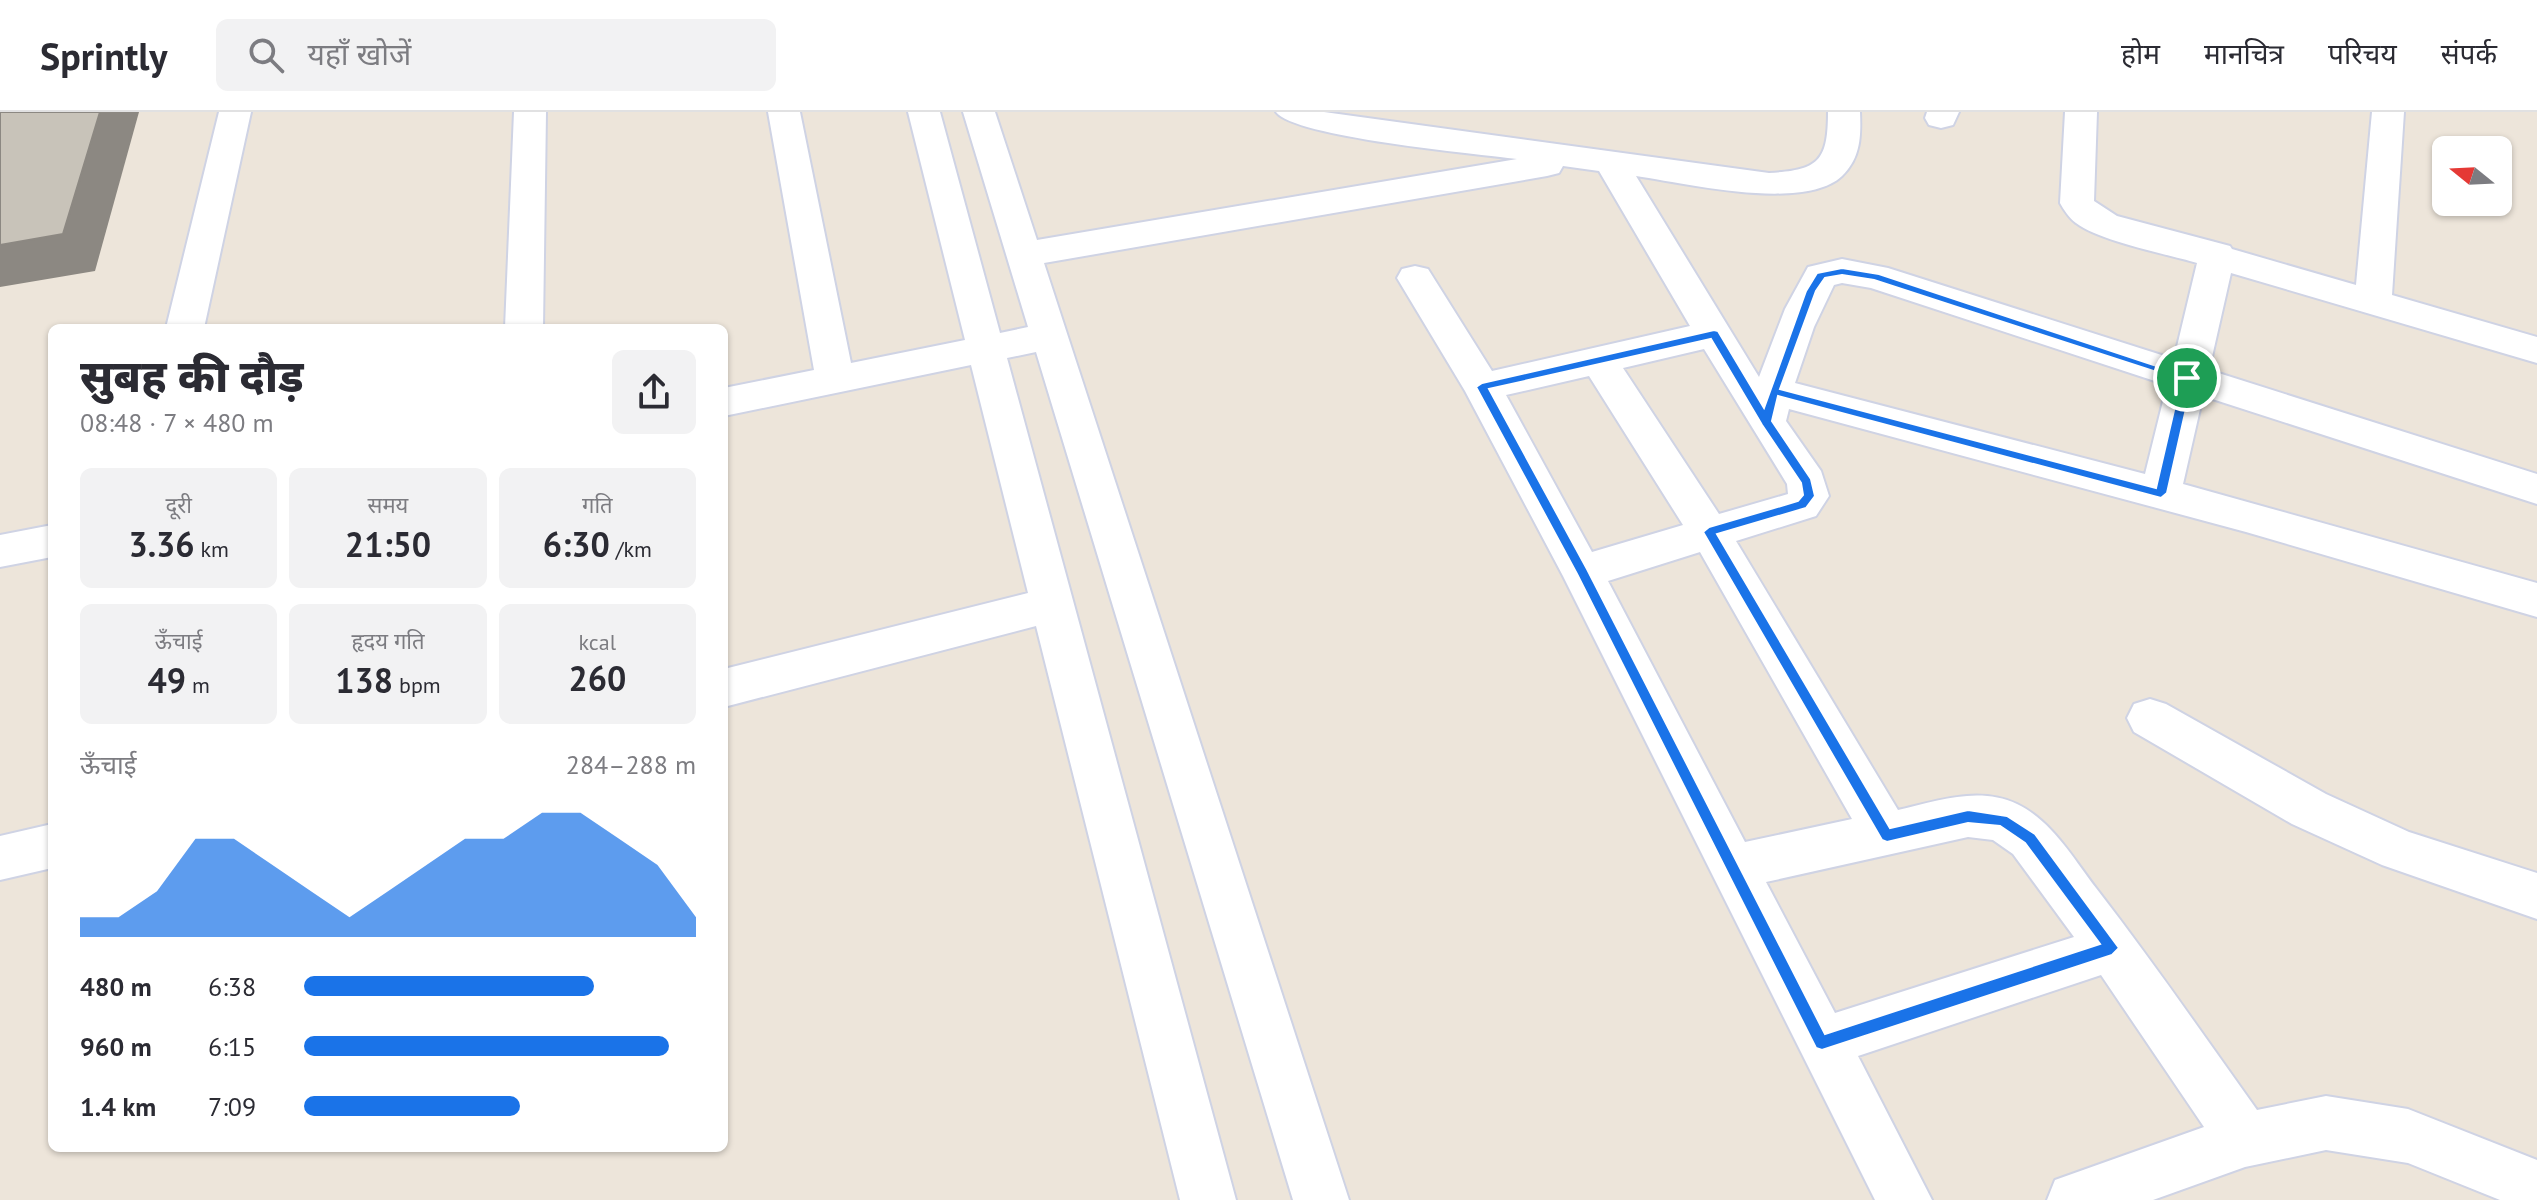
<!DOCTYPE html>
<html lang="hi">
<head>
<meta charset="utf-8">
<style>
	body { margin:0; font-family:"PT Sans","Noto Sans Devanagari",sans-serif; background:#f2f2f3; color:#2b2b33; height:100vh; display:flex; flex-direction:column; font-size:30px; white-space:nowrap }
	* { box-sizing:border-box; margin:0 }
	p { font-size:26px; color:#7c7c81 }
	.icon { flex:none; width:44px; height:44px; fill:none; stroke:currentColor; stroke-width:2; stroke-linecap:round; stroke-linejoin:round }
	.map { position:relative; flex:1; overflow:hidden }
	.drawer { position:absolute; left:48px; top:212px; width:680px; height:828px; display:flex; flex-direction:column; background:#fff; border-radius:12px; box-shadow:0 2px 6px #0004 }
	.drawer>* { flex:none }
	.needle { width:52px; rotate:288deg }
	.buttons { position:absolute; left:2432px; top:24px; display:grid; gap:16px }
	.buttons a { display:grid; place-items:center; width:80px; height:80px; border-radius:12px; background:#fff; box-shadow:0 2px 6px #0004; font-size:40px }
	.pin { position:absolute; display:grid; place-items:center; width:68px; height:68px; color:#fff; margin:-34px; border:4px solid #fff; border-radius:50%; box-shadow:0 2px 8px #0007 }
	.round { display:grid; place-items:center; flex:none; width:84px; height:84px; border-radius:12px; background:#f2f2f3 }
	.head { display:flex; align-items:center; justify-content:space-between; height:136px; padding:0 32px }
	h1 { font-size:44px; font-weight:800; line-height:60px }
	.figures { display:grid; grid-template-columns:repeat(3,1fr); gap:12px; height:136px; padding:8px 32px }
	.figures div { display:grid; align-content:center; border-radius:12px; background:#f2f2f3; text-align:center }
	.figures b { font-size:34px; font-weight:800 }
	.figures small { font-size:22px; font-weight:400 }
	.figures p { font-size:22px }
	.chart { height:224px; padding:16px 32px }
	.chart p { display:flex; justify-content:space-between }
	.chart svg { width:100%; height:144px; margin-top:8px; fill:#1a73e8; opacity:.7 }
	ul { padding:0 32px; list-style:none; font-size:26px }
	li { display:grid; grid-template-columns:128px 96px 1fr; align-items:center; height:60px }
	li i { height:20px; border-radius:10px; background:#1a73e8 }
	header { display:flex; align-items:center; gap:48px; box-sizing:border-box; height:112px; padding:0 40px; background:#fff; border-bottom:2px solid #e1e1e2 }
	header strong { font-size:38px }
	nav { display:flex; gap:44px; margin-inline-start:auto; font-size:28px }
	.search { width:560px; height:72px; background:#f2f2f3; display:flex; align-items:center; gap:20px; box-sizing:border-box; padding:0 28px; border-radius:12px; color:#7c7c81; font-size:30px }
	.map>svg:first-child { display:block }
</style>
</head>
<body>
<header>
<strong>Sprintly</strong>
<div class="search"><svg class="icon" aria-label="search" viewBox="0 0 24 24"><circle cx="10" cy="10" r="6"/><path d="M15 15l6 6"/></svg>यहाँ खोजें</div>
<nav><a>होम</a><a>मानचित्र</a><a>परिचय</a><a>संपर्क</a></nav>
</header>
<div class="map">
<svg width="2537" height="1088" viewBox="0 0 2537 1088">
	<rect width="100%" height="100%" fill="#ede5da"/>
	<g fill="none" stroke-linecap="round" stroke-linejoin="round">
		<defs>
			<path id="minor" d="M 219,0 L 251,0 L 204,216 L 166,216 Z
				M 514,0 L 546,0 L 543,216 L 505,216 Z
				M 768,0 L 800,0 L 851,251 L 965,228 L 908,0 L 940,0 L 1000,221 L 1028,215 L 963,0 L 995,0 L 1037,128 L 1517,47 C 1478,42 1293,25 1276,0 L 1324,0 L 1769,61 C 1818,58 1828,50 1828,0 L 1860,0 C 1861,23 1861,46 1842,64 C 1804,100 1685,71 1636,64 L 1759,265 L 1785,197 L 1808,155 L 1842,147 L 1888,156 L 2174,247 L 2197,151 C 2167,142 2099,129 2076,111 C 2069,106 2064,98 2060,91 L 2065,0 L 2097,0 L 2094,89 L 2117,104 L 2230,134 L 2232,137 L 2356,173 L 2372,0 L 2404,0 L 2392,183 L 2537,225 L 2537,251 L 2231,161 L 2209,258 L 2537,362 L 2537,392 L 2203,284 L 2183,372 L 2537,471 L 2537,505 L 2246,420 L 1789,297 L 1786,309 L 1821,359 L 1829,384 L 1816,404 L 1736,429 L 1898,698 C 1937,689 1979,674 2017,692 C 2052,709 2073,746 2096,776 C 2152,848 2204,924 2257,998 L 2326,984 L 2408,997 L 2537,1048 L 2537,1088 L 2500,1088 L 2408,1051 L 2326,1038 L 2245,1055 L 2153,1088 L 2047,1088 L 2055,1068 L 2204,1015 L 2101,863 L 1858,944 L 1932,1088 L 1875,1088 L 1563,464 L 1465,279 L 1397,166 L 1402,157 L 1415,154 L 1428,157 L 1492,259 L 1690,214 L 1599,59 L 1563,54 L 1559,61 L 1547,64 L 1044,151 L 1349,1088 L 1293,1088 L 1036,240 L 1007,246 L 1236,1088 L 1180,1088 L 1036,514 L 724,595 L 724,557 L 1028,481 L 971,253 L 724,304 L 724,276 L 814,258 ZM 1842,171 L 1871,176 L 2167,273 L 2145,362 L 1795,271 L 1814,215 L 1834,173 ZM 1704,237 L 1787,372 L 1788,382 L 1719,402 L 1623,256 ZM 1589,264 L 1683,413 L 1592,440 L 1506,283 ZM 1700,440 L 1852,707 L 1745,730 L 1608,469 ZM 1968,725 L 1993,728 L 2013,742 L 2074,825 L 1835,901 L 1766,770 Z
				M 1927,0 L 1959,0 L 1953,13 L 1941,16 L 1929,13 L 1925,6 Z
				M 52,413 L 52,445 L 0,455 L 0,423 Z
				M 2150,587 L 2166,592 L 2326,682 L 2409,720 L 2537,761 L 2537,807 L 2382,753 L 2292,712 L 2134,620 L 2127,606 L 2134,592 Z
				M 52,712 L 52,756 L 0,768 L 0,724 Z"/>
		</defs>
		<!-- minor casing -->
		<use href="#minor" stroke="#cfd3e4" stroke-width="4"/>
		<!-- minor -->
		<use href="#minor" fill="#fff" fill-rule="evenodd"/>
	</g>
	<!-- shaded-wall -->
	<path fill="#8c8882" d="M 100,0 L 139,0 L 95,159 L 0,175 L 0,133 Z"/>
	<!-- building -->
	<path fill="#c8c3b9" stroke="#8c8882" stroke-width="2" d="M 0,0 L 100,0 L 63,122 L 0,133 Z"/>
	<!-- route -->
	<path fill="#1a73e8" stroke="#fff" stroke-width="2" fill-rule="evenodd" d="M 1842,156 L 1879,162 L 2193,266 L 2167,381 L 2161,386 L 1778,284 L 1772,309 L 1811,367 L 1815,384 L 1806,396 L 1717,422 L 1890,716 L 1968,698 L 2007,704 L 2035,722 L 2119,836 L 2112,843 L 1822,938 L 1816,936 L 1577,462 L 1476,275 L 1482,271 L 1714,218 L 1718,219 L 1764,296 L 1806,179 L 1817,161 ZM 1842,163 L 1874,168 L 2181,268 L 2156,376 L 1780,277 L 1816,179 L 1825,166 ZM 1711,227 L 1762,313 L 1801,371 L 1803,383 L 1798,389 L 1709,415 L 1703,420 L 1882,728 L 1887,730 L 1968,711 L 2000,714 L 2025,731 L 2100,832 L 1825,922 L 1587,457 L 1489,277 Z"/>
</svg>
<div class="buttons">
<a><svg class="needle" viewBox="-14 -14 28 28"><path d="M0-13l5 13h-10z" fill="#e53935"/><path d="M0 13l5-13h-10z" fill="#7c7c81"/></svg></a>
</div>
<div class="pin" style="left:2187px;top:266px;background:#1e9e55"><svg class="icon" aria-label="arrive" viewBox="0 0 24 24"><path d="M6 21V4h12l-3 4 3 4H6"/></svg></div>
<section class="drawer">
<div class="head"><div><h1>सुबह की दौड़</h1><p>08:48 · 7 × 480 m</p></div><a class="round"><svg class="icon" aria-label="share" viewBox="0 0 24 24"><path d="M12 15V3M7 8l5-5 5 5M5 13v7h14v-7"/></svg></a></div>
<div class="figures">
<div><p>दूरी</p><b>3.36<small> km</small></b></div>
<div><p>समय</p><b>21:50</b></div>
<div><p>गति</p><b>6:30<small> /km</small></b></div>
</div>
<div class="figures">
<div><p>ऊँचाई</p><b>49<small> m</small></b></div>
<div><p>हृदय गति</p><b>138<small> bpm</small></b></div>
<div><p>kcal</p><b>260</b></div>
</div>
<div class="chart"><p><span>ऊँचाई</span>284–288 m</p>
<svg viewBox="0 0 160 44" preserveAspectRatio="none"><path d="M0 44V38L10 38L20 30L30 14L40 14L50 22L60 30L70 38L80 30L90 22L100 14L110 14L120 6L130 6L140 14L150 22L160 38V44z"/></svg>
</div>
<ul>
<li><b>480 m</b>6:38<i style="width:74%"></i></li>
<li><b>960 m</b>6:15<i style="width:93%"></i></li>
<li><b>1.4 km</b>7:09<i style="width:55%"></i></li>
</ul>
</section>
</div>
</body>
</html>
